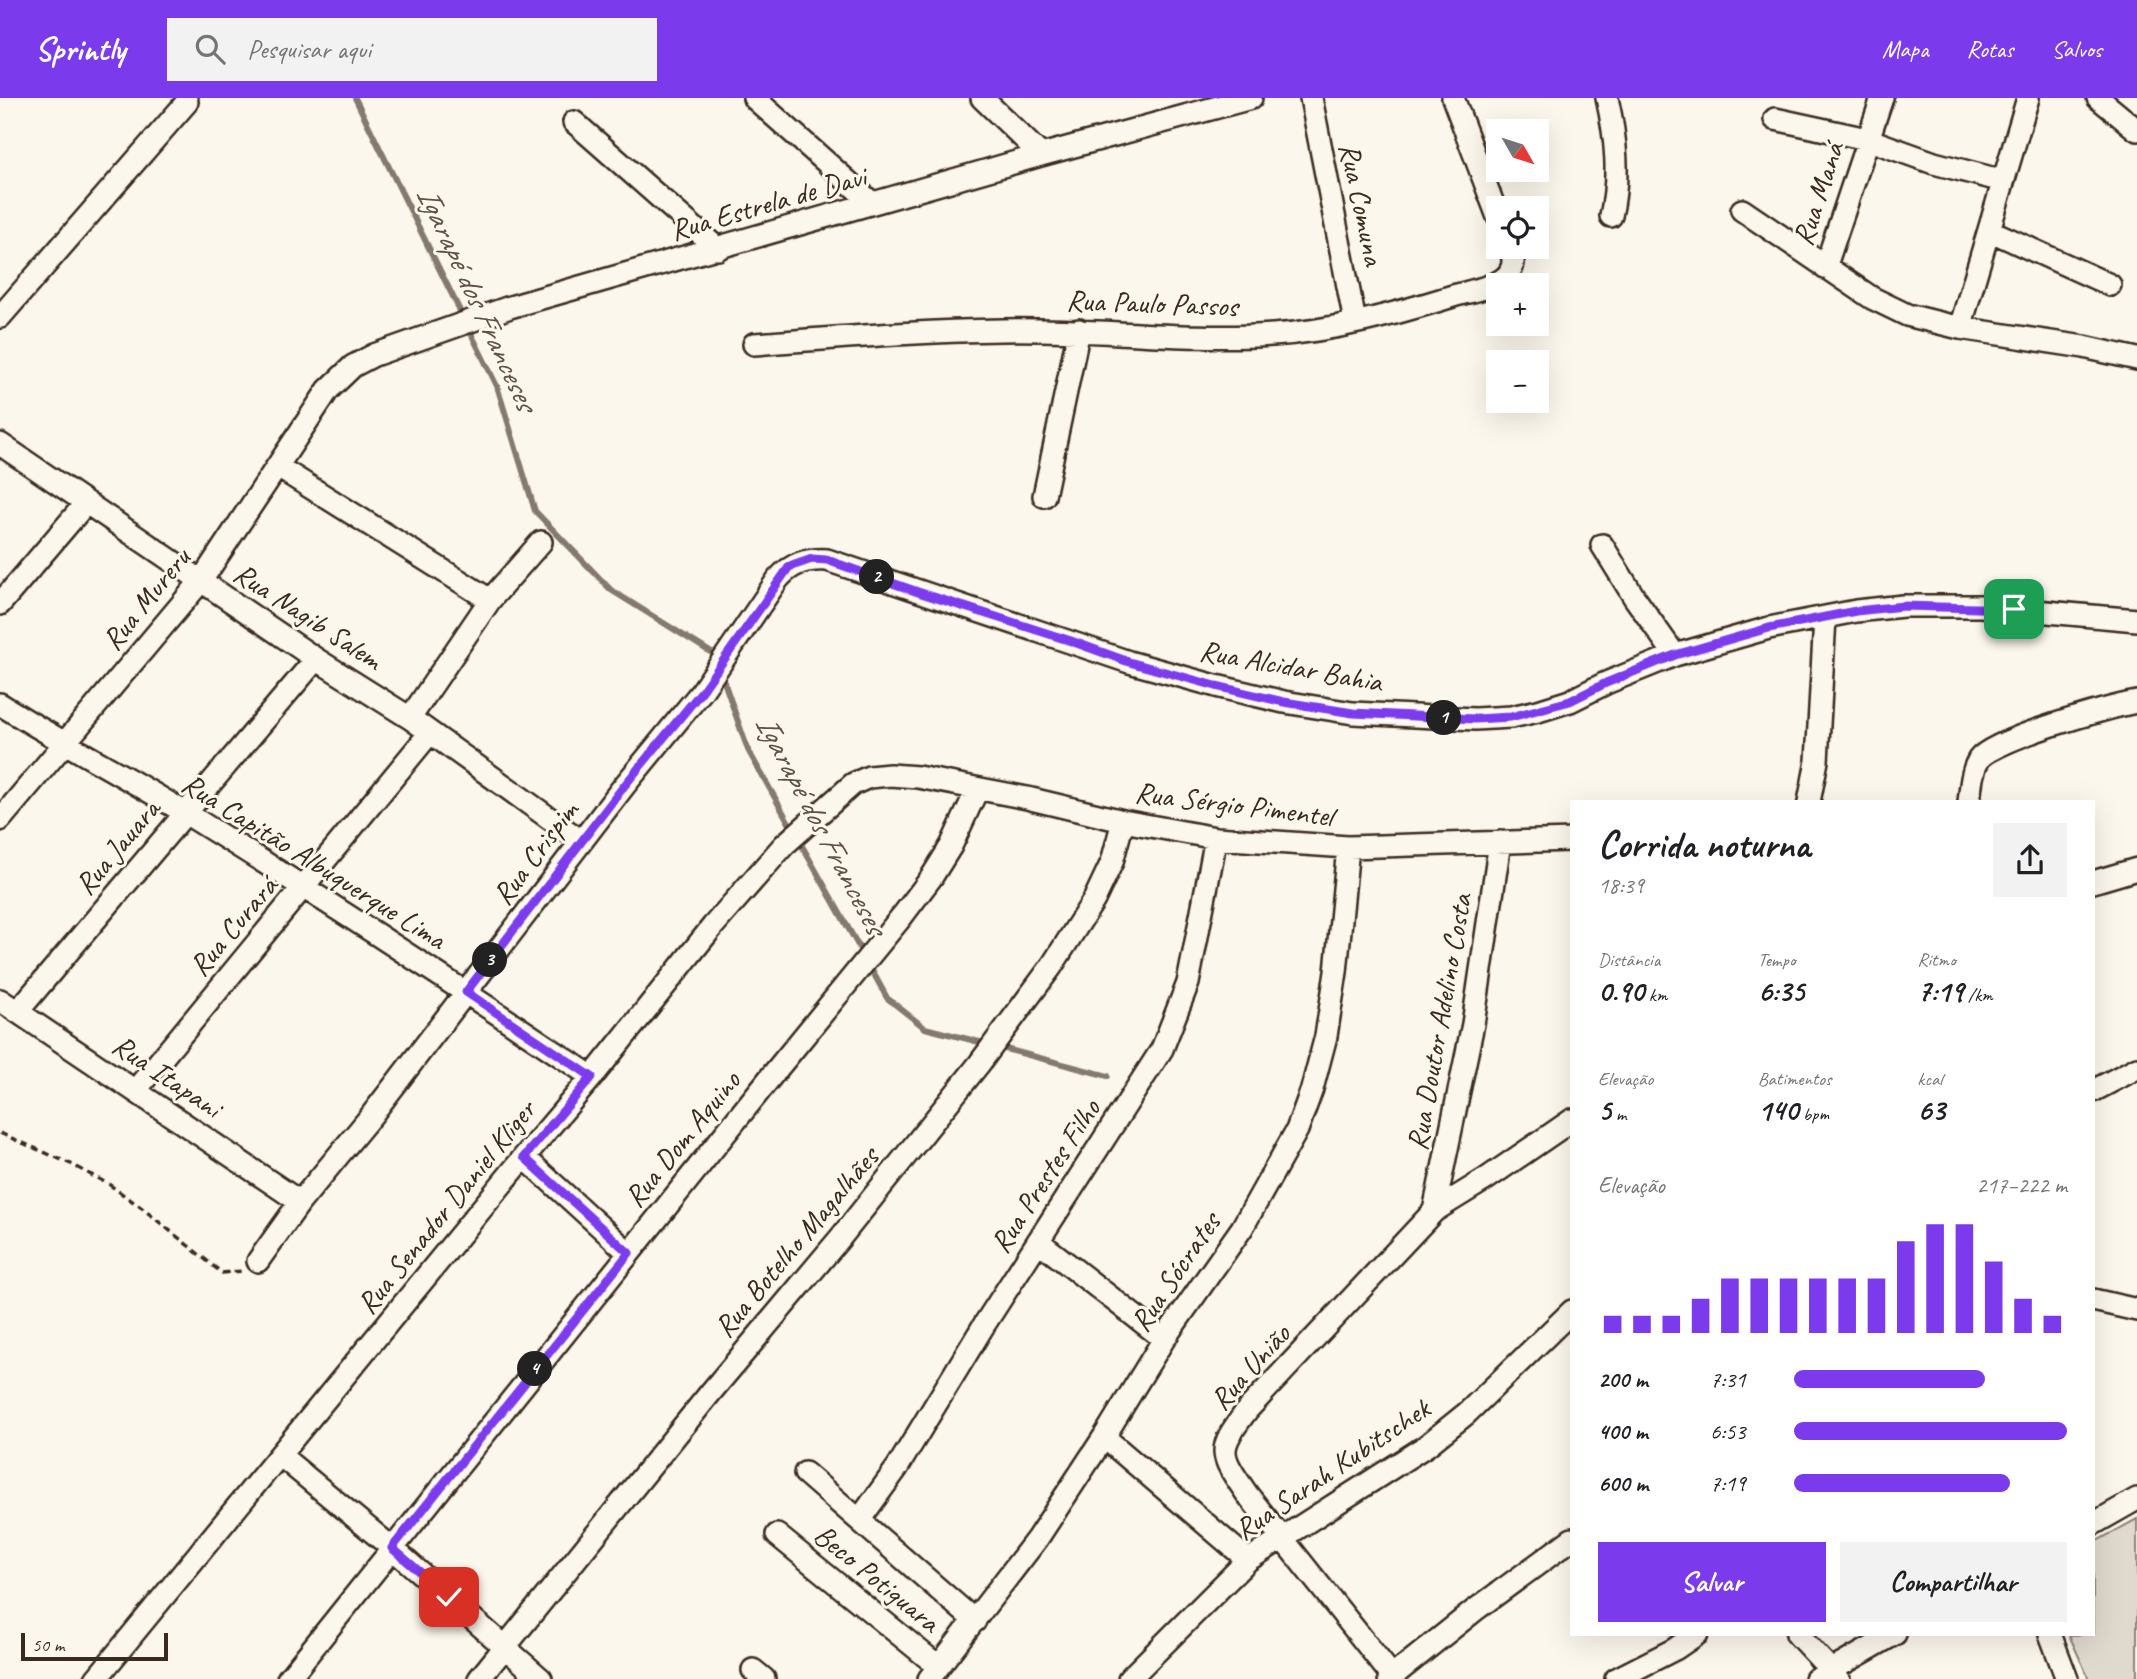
<!DOCTYPE html>
<html lang="pt">
<head>
<meta charset="utf-8">
<style>
	body { margin:0; font-family:Caveat,sans-serif; background:#f2f2f2; color:#202124; height:100vh; display:flex; flex-direction:column; font-size:26px; white-space:nowrap }
	* { box-sizing:border-box; margin:0 }
	p { font-size:23px; color:#757577 }
	.icon { flex:none; width:38px; height:38px; fill:none; stroke:currentColor; stroke-width:2; stroke-linecap:round; stroke-linejoin:round }
	.map { position:relative; flex:1; overflow:hidden }
	.drawer { position:absolute; left:1570px; top:702px; width:525px; height:836px; display:flex; flex-direction:column; background:#fff; border-radius:0px; box-shadow:0 7px 28px #0002 }
	.drawer>* { flex:none }
	.needle { width:46px; rotate:129deg }
	.controls { position:absolute; left:1486px; top:21px; display:grid; gap:14px }
	.controls a { display:grid; place-items:center; width:63px; height:63px; border-radius:0px; background:#fff; box-shadow:0 7px 28px #0002; font-size:35px }
	.scale { position:absolute; left:21px; bottom:18px; width:147px; box-sizing:border-box; padding-left:7px; border:4px solid #3b2a1e; border-top:0; font-size:19px; line-height:24px; white-space:nowrap; color:#3b2a1e; -webkit-text-stroke:5px #fbf7ec; paint-order:stroke }
	.pin { position:absolute; display:grid; place-items:center; width:60px; height:60px; color:#fff; margin:-30px; border-radius:14px; box-shadow:0 4px 10px #0006 }
	.km { position:absolute; width:35px; height:35px; margin:-18px; border-radius:50%; background:#222; color:#fff; font-size:19px; line-height:35px; text-align:center }
	.round { display:grid; place-items:center; flex:none; width:74px; height:74px; border-radius:0px; background:#f2f2f2 }
	.headline { display:flex; align-items:center; justify-content:space-between; height:119px; padding:0 28px }
	h1 { font-size:38px; font-weight:600; line-height:52px }
	.stats { display:grid; grid-template-columns:repeat(3,1fr); gap:10px; height:119px; padding:7px 28px }
	.stats div { display:grid; align-content:center }
	.stats b { font-size:30px; font-weight:600 }
	.stats small { font-size:19px; font-weight:400 }
	.stats p { font-size:19px }
	.chart { height:196px; padding:14px 28px }
	.chart p { display:flex; justify-content:space-between }
	.chart svg { width:100%; height:126px; margin-top:7px; stroke:#7c3aed; stroke-width:6 }
	.button { display:flex; gap:14px; margin-top:auto; padding:14px 28px }
	.button a { flex:1; height:80px; border-radius:0px; background:#7c3aed; color:#fff; font-size:28px; font-weight:600; line-height:80px; text-align:center }
	.button a+a { background:#f2f2f2; color:#202124 }
	ul { padding:0 28px; list-style:none; font-size:23px }
	li { display:grid; grid-template-columns:112px 84px 1fr; align-items:center; height:52px }
	li i { height:18px; border-radius:9px; background:#7c3aed }
	header { display:flex; align-items:center; gap:42px; box-sizing:border-box; height:98px; padding:0 35px; background:#7c3aed; color:#fff }
	header strong { font-size:33px }
	nav { display:flex; gap:38px; margin-inline-start:auto; font-size:24px }
	.search { width:490px; height:63px; background:#f2f2f2; display:flex; align-items:center; gap:18px; box-sizing:border-box; padding:0 24px; border-radius:0px; color:#757577; font-size:26px }
	.map>svg:first-child { display:block }
</style>
</head>
<body>
<header>
<strong>Sprintly</strong>
<div class="search"><svg class="icon" aria-label="search" viewBox="0 0 24 24"><circle cx="10" cy="10" r="6"/><path d="M15 15l6 6"/></svg>Pesquisar aqui</div>
<nav><a>Mapa</a><a>Rotas</a><a>Salvos</a></nav>
</header>
<div class="map">
<svg width="2137" height="1581" viewBox="0 0 2137 1581">
	<rect width="100%" height="100%" fill="#fbf7ec"/>
	<filter id="ink" filterUnits="userSpaceOnUse"><feTurbulence type="fractalNoise" baseFrequency=".0143" numOctaves="2"/><feDisplacementMap in="SourceGraphic" scale="14" xChannelSelector="R" yChannelSelector="G"/><feConvolveMatrix kernelMatrix="1 2 1 2 8 2 1 2 1" color-interpolation-filters="sRGB"/></filter>
	<g filter="url(#ink)">
		<!-- green -->
		<path fill="#dfd9ce" stroke="#8d8276" stroke-width="2" d="M 2137,1421 L 2137,1578 L 2131,1581 L 2089,1581 L 2069,1537 L 2093,1536 L 2093,1445 Z"/>
		<g fill="none" stroke-linecap="round" stroke-linejoin="round">
			<!-- stream -->
			<path stroke="#85796d" stroke-width="6" d="M 355,0 L 497,288 L 535,413 L 611,492 L 715,557 L 716,561
				M 721,575 L 748,652 L 864,858
				M 869,867 L 887,900 L 925,930 L 987,946
				M 998,949 L 1108,978"/>
			<defs>
				<path id="street" d="M 754,0 L 872,105
					M 982,0 L 1041,57
					M 1311,0 L 1355,224
					M 1453,0 L 1498,119
					M 1607,0 C 1616,40 1620,78 1611,118
					M 2098,0 L 2137,32
					M 1775,21 L 1867,41 L 1934,65 L 2003,83
					M 574,24 L 718,151
					M 1742,112 L 1872,200 L 1907,217 L 1960,230 L 2084,249 L 2137,261
					M 1991,133 L 2110,187
					M 1825,170 L 1882,0
					M 0,219 L 187,4
					M 1960,230 L 2028,0
					M 754,246 C 837,240 920,233 1003,232 C 1093,230 1183,243 1273,237 C 1334,233 1395,216 1453,198 C 1480,190 1525,187 1510,149
					M 0,346 L 316,561 L 410,620 L 581,743
					M 278,369 L 490,502
					M 1044,398 L 1079,232
					M 1602,447 L 1634,499 L 1675,557
					M 0,506 L 86,405
					M 0,606 C 61,645 126,678 187,716 C 324,801 459,889 592,979
					M 410,620 L 490,502 L 541,444
					M 1809,704 L 1817,663 L 1825,520
					M 1969,704 C 1971,689 1971,674 1979,661 C 1994,641 2109,609 2137,604
					M 0,722 L 201,483 L 328,292 L 353,268 L 374,257 L 510,209 L 1041,57 L 1251,0
					M 2093,784 L 2137,771
					M 0,902 L 300,1104
					M 18,913 L 316,561
					M 135,993 L 429,636
					M 2093,993 L 2137,970
					M 524,1059 L 629,1155
					M 1434,1113 L 1473,926 L 1500,744
					M 1038,1143 L 1164,1241
					M 258,1163 L 300,1104 L 371,1018 L 624,688 L 702,593 L 778,481 C 792,465 806,461 827,462 L 1129,564 L 1216,588 L 1284,604 L 1353,615 L 1475,621 L 1511,619 L 1538,613 L 1570,603 L 1606,585 L 1675,557 L 1769,530 L 1856,513 L 1903,508 L 1980,508 L 2137,522
					M 2093,1202 L 2137,1212
					M 1104,1339 L 1248,1462
					M 281,1358 L 392,1450 L 541,1581
					M 805,1375 L 975,1523
					M 860,1421 L 897,1370 L 984,1227 L 1162,951 L 1188,885 L 1216,740
					M 2093,1426 L 2137,1401
					M 777,1437 L 938,1568
					M 1797,1536 L 1839,1581
					M 2050,1536 L 2067,1581
					M 753,1572 L 764,1581
					M 1392,1578 L 1247,1396 C 1218,1354 1217,1352 1248,1311 L 1434,1113 L 1486,1081 L 1572,1022
					M 96,1581 L 524,1059 L 592,979 L 713,828 L 784,747 L 853,686 L 869,679 L 890,677 L 918,679 L 1027,700 L 1123,723 L 1216,740 L 1348,749 L 1572,742
					M 288,1581 L 769,981 L 903,817 L 931,780 L 951,748 L 977,692
					M 479,1581 L 711,1294 L 841,1139 L 979,966 L 1051,869 L 1094,802 L 1112,764 L 1123,723
					M 929,1581 L 1037,1441 L 1104,1339 L 1164,1241 L 1242,1130 L 1297,1032 L 1312,991 L 1326,938 L 1336,874 L 1348,749
					M 1129,1581 L 1248,1462 L 1426,1348 L 1467,1315 L 1572,1213
					M 1389,1581 L 1475,1512 L 1572,1441
					M 1616,1581 L 1675,1551 L 1697,1536
					M 1816,1581 L 1895,1536"/>
			</defs>
			<!-- street casing -->
			<use href="#street" stroke="#3b2a1e" stroke-width="26"/>
			<!-- path -->
			<path stroke="#3b2a1e" stroke-width="3.5" stroke-dasharray="7 5" stroke-linecap="butt" d="M 0,1035 L 71,1066 L 110,1087 L 142,1110 L 222,1175 L 242,1173"/>
			<!-- street -->
			<use href="#street" stroke="#fbf7ec" stroke-width="21"/>
		</g>
	</g>
	<g fill="none" stroke-linecap="round" stroke-linejoin="round" filter="url(#ink)">
		<defs>
			<path id="route" d="M 449,1499 L 392,1450 L 629,1155 L 524,1059 L 592,979 L 466,894 L 624,688 L 702,593 L 789,469 L 812,461 L 827,462 L 918,494 L 1071,543 L 1129,564 L 1216,588 L 1284,604 L 1353,615 L 1475,621 L 1511,619 L 1570,603 L 1606,585 L 1675,557 L 1769,530 L 1856,513 L 1903,508 L 2014,511"/>
		</defs>
		<!-- route casing -->
		<use href="#route" stroke="#fff" stroke-width="14"/>
		<!-- route -->
		<use href="#route" stroke="#7c3aed" stroke-width="9"/>
	</g>
	<g text-anchor="middle" dominant-baseline="central" stroke-width="6" stroke-linejoin="round" paint-order="stroke">
		<!-- street labels -->
		<g font-size="30" fill="#3b2a1e" stroke="#fbf7ec">
			<text transform="translate(1818 96) rotate(-72)">Rua Maná</text>
			<text transform="translate(768 105) rotate(-16)">Rua Estrela de Davi</text>
			<text transform="translate(1362 106) rotate(78)">Rua Comuna</text>
			<text transform="translate(1152 205) rotate(2)">Rua Paulo Passos</text>
			<text transform="translate(146 501) rotate(-51)">Rua Mureru</text>
			<text transform="translate(308 518) rotate(33)">Rua Nagib Salem</text>
			<text transform="translate(1291 568) rotate(10)">Rua Alcidar Bahia</text>
			<text transform="translate(1234 706) rotate(7)">Rua Sérgio Pimentel</text>
			<text transform="translate(117 749) rotate(-50)">Rua Jauara</text>
			<text transform="translate(535 755) rotate(-53)">Rua Crispim</text>
			<text transform="translate(314 763) rotate(32)">Rua Capitão Albuquerque Lima</text>
			<text transform="translate(233 828) rotate(-50)">Rua Curará</text>
			<text transform="translate(1439 924) rotate(-80)">Rua Doutor Adelino Costa</text>
			<text transform="translate(167 978) rotate(34)">Rua Itapani</text>
			<text transform="translate(682 1041) rotate(-51)">Rua Dom Aquino</text>
			<text transform="translate(1045 1078) rotate(-57)">Rua Prestes Filho</text>
			<text transform="translate(446 1109) rotate(-51)">Rua Senador Daniel Kliger</text>
			<text transform="translate(796 1144) rotate(-50)">Rua Botelho Magalhães</text>
			<text transform="translate(1175 1174) rotate(-56)">Rua Sócrates</text>
			<text transform="translate(1250 1269) rotate(-48)">Rua União</text>
			<text transform="translate(1332 1371) rotate(-34)">Rua Sarah Kubitschek</text>
			<text transform="translate(877 1480) rotate(39)">Beco Potiguara</text>
		</g>
		<!-- water labels -->
		<g font-size="32" font-style="italic" fill="#605246" stroke="#fbf7ec">
			<text transform="translate(477 200) rotate(65)">Igarapé dos Franceses</text>
			<text transform="translate(821 726) rotate(62)">Igarapé dos Franceses</text>
		</g>
	</g>
</svg>
<div class="controls">
<a><svg class="needle" viewBox="-14 -14 28 28"><path d="M0-13l5 13h-10z" fill="#e53935"/><path d="M0 13l5-13h-10z" fill="#757577"/></svg></a>
<a><svg class="icon" aria-label="locate" viewBox="0 0 24 24"><circle cx="12" cy="12" r="6"/><path d="M12 2v4M12 18v4M2 12h4M18 12h4"/></svg></a>
<a>+</a>
<a>−</a>
</div>
<div class="scale">50 m</div>
<div class="pin" style="left:2014px;top:511px;background:#1e9e55"><svg class="icon" aria-label="arrive" viewBox="0 0 24 24"><path d="M6 21V4h12l-3 4 3 4H6"/></svg></div>
<div class="pin" style="left:449px;top:1499px;background:#d93025"><svg class="icon" aria-label="check" viewBox="0 0 24 24"><path d="M5 12l5 5 9-10"/></svg></div>
<b class="km" style="left:1444px;top:620px">1</b>
<b class="km" style="left:877px;top:479px">2</b>
<b class="km" style="left:490px;top:862px">3</b>
<b class="km" style="left:535px;top:1271px">4</b>
<section class="drawer">
<div class="headline"><div><h1>Corrida noturna</h1><p>18:39</p></div><a class="round"><svg class="icon" aria-label="share" viewBox="0 0 24 24"><path d="M12 15V3M7 8l5-5 5 5M5 13v7h14v-7"/></svg></a></div>
<div class="stats">
<div><p>Distância</p><b>0.90<small> km</small></b></div>
<div><p>Tempo</p><b>6:35</b></div>
<div><p>Ritmo</p><b>7:19<small> /km</small></b></div>
</div>
<div class="stats">
<div><p>Elevação</p><b>5<small> m</small></b></div>
<div><p>Batimentos</p><b>140<small> bpm</small></b></div>
<div><p>kcal</p><b>63</b></div>
</div>
<div class="chart"><p><span>Elevação</span>217–222 m</p>
<svg viewBox="0 0 160 44" preserveAspectRatio="none"><path d="M5 44V38M15 44V38M25 44V38M35 44V32M45 44V25M55 44V25M65 44V25M75 44V25M85 44V25M95 44V25M105 44V12M115 44V6M125 44V6M135 44V19M145 44V32M155 44V38"/></svg>
</div>
<ul>
<li><b>200 m</b>7:31<i style="width:70%"></i></li>
<li><b>400 m</b>6:53<i style="width:100%"></i></li>
<li><b>600 m</b>7:19<i style="width:79%"></i></li>
</ul>
<div class="button"><a>Salvar</a><a>Compartilhar</a></div>
</section>
</div>
</body>
</html>
